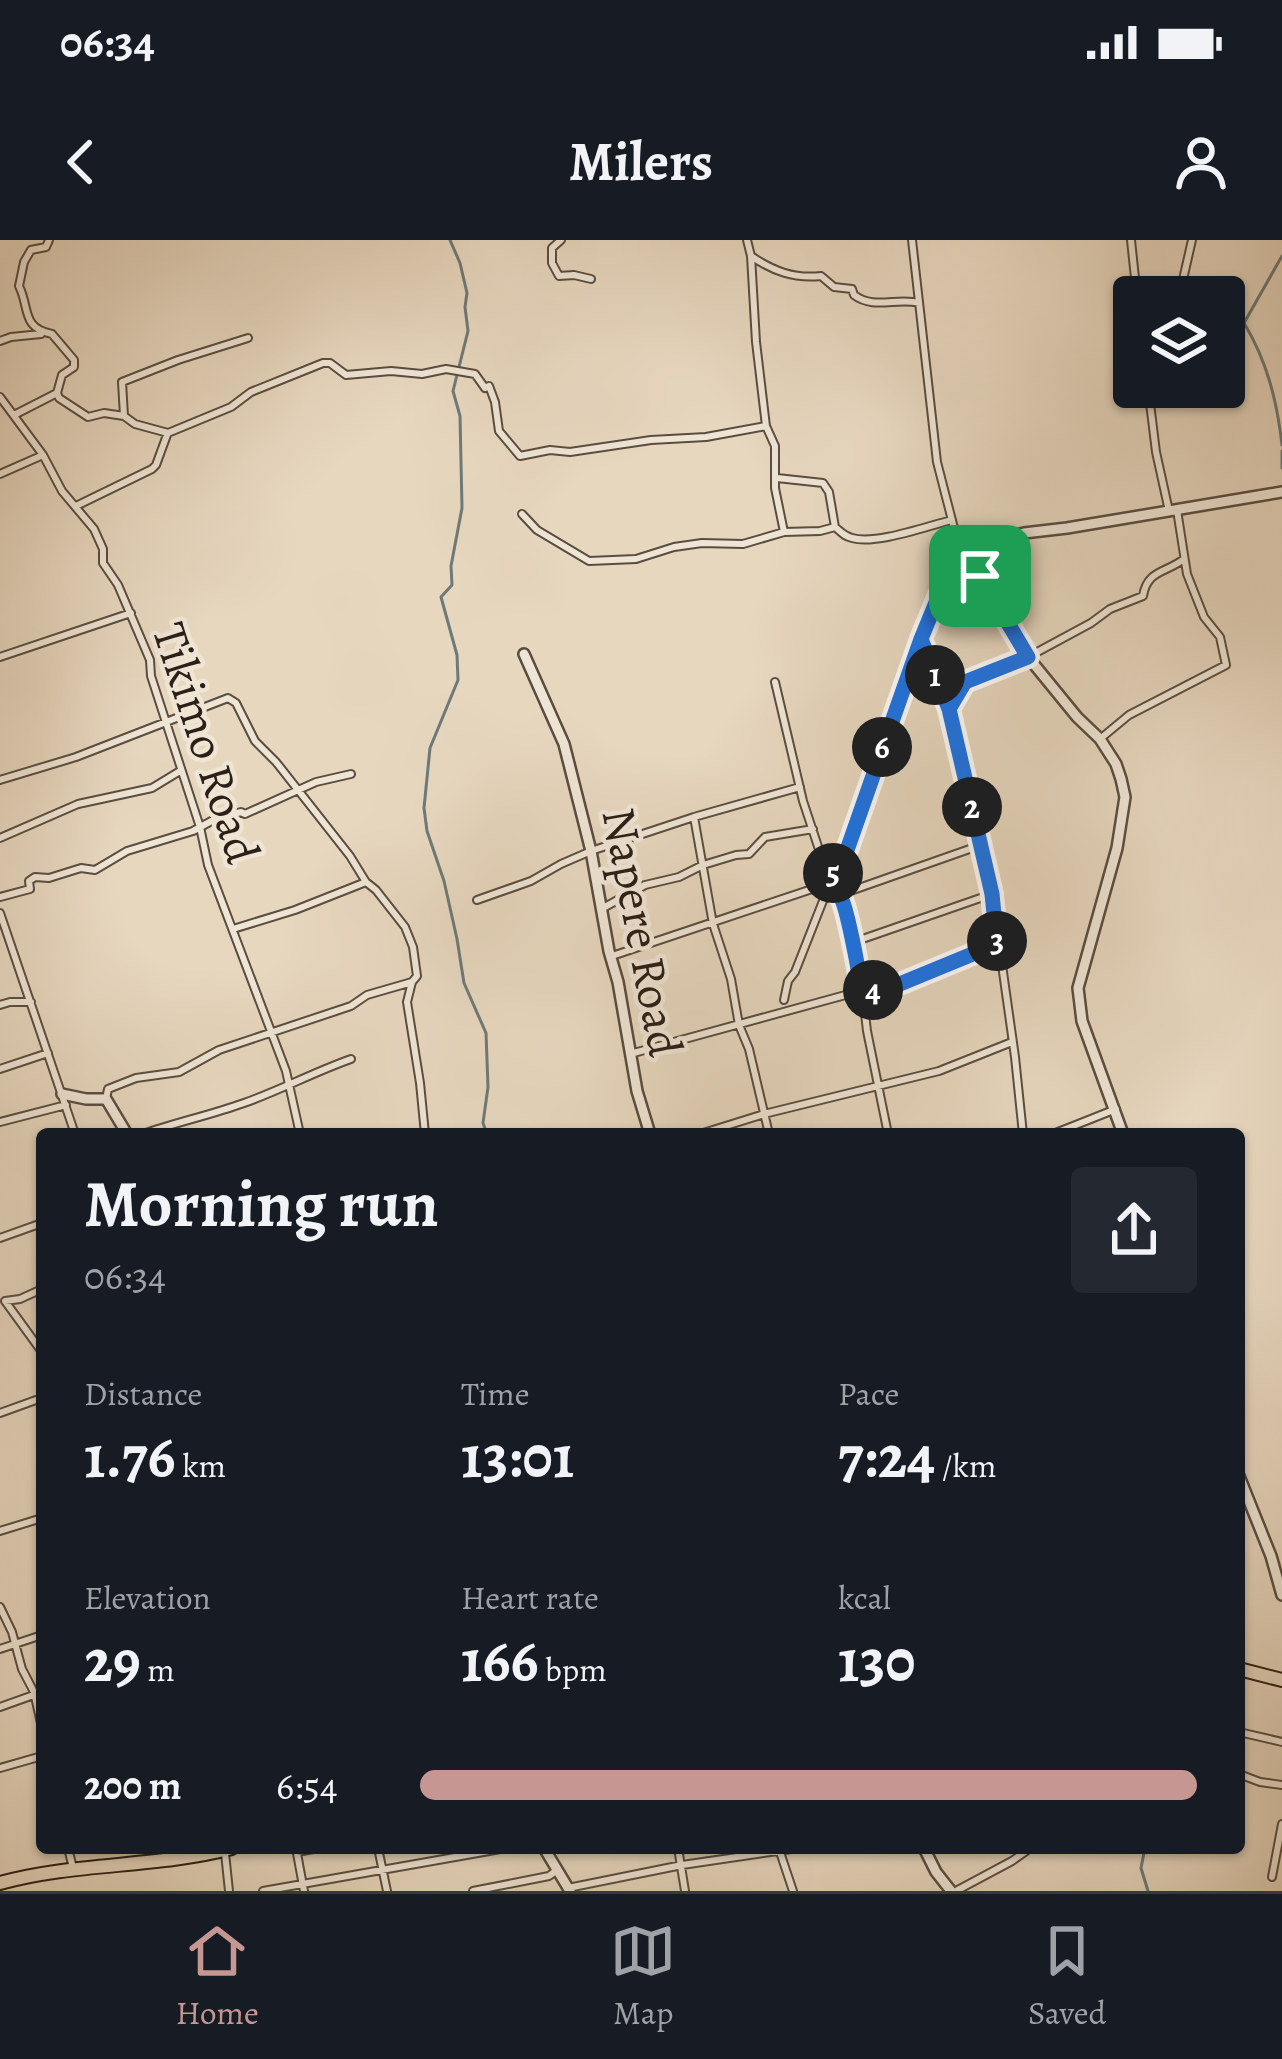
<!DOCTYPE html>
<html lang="en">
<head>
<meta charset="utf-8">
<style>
	body { margin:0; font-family:Alegreya,serif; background:#242831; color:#f1f3f6; height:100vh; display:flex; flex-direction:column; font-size:45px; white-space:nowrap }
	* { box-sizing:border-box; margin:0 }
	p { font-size:39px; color:#9ea1a6 }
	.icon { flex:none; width:66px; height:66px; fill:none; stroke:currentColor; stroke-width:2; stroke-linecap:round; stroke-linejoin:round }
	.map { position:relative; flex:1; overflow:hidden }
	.panel { position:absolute; left:36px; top:888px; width:1209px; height:726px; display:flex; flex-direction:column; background:#171b24; border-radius:12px; box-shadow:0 3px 9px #0004 }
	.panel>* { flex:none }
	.tools { position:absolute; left:1113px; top:36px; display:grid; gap:24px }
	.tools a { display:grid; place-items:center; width:132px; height:132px; border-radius:12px; background:#171b24; box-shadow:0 3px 9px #0004; font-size:60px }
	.pin { position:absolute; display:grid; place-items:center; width:102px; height:102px; color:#fff; margin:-51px; border-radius:24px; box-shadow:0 6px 18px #0006 }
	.km { position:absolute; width:60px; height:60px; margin:-30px; border-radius:50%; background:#222; color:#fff; font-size:33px; line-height:60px; text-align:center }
	.round { display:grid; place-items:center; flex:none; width:126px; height:126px; border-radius:12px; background:#242831 }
	.headline { display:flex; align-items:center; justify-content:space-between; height:204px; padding:0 48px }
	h1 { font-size:66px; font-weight:600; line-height:90px }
	.figures { display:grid; grid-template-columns:repeat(3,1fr); gap:18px; height:204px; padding:12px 48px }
	.figures div { display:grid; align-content:center }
	.figures b { font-size:60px; font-weight:600 }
	.figures small { font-size:33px; font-weight:400 }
	.figures p { font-size:33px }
	ul { padding:0 48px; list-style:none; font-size:39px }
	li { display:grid; grid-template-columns:192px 144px 1fr; align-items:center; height:90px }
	li i { height:30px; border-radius:15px; background:#c59692 }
	.status { display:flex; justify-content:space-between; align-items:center; height:84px; padding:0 60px; background:#171b24; direction:ltr }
	.status svg { height:33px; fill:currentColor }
	header { display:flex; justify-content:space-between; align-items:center; height:156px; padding:0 48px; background:#171b24; font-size:54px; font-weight:600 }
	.tab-bar { display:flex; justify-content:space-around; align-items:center; height:168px; border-top:3px solid #363941; background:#171b24; font-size:33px; color:#9ea1a6 }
	.tab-bar a { display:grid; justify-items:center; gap:6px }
	.tab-bar .current { color:#c59692 }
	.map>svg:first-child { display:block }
</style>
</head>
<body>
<div class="status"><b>06:34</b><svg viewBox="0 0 49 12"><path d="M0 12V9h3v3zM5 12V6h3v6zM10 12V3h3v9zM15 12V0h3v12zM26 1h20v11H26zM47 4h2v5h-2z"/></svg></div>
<header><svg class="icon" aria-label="back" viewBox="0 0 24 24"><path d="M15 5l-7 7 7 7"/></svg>Milers<svg class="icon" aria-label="person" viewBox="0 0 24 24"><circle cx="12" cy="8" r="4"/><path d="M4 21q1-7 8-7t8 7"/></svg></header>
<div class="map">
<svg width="1282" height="1651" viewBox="0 0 1282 1651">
	<rect width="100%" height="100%" fill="#e7d7bf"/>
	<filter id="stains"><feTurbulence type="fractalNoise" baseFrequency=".00167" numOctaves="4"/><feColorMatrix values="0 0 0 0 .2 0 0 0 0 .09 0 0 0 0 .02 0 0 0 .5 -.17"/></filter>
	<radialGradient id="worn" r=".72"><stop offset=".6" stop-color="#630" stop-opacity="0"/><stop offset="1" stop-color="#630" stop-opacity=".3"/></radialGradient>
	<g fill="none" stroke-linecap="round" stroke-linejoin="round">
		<!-- stream -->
		<path stroke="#6e7a78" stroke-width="3" d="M 450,0 L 460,23 L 467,53 L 465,67 L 468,91 L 453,151 L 460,176 L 462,268 L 451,326 L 452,345 L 441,357 L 457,415 L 458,440 L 430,508 L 424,568 L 427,591 L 444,641 L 457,699 L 464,743 L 486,793 L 488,847 L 483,883 L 487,894
			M 1282,16 L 1244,83 C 1267,121 1277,161 1282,205
			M 1282,211 L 1282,228
			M 1145,1608 L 1141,1628 L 1148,1651"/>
		<defs>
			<path id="minor" d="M 49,0 L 46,7 L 31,10 L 24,22 L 19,46 C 30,68 21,88 52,94 L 74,120 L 74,127 L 62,135 L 57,153 L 59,158 L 88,177 L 104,173 L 124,176 L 135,184 L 168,193 L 231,167 L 251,152 L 323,123 L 330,123 L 346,135 L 391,131 L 422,134 L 446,129 L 475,134 L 485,148 L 489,146 L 495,162 L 499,191 L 520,216 L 550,210 L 570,212 L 651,200 L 706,197 L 766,186
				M 561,0 L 552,8 L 552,23 L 559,36 L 574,35 L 591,39
				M 747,0 L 751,16 L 756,102 L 766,186 L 775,206 L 775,248 L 784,292
				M 912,0 L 937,222 L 956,296 L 970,314
				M 1131,0 L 1137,57
				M 751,16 C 773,31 794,39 821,36 L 834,47 L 852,49 L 854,55 C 874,70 897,57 919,63
				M 1179,57 L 1192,0
				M 0,101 L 11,97 L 41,94
				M 1148,147 L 1156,212 L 1169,271
				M 0,157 L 43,215 L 62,251 L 94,289 L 103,309 L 103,323 L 118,345 L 150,420 L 151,436 L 200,587 L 208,625 L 286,831 L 300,894
				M 14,175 L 57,153
				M 124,176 L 122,142 L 178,120 L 248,98
				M 0,234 L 43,215
				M 777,238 L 823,243 L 829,252 L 835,287
				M 76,266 L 152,229 L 156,225 L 167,195
				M 522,274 L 537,290 L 589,321 L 636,319 L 674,307 L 702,303 L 743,304 L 784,292 L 820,291 L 835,287 C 842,293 844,296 852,298 C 876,305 927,286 952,280
				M 922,402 L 949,469 L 992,654 L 1015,817 L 1023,894
				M 0,417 L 131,373
				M 775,442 L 803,561 L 830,643 L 795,732 L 788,741 L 784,760
				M 949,469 L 965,442 L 1028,417 L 1091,383 L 1110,369 L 1143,356 C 1147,330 1166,333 1184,319
				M 1100,499 L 1129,475 L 1226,425 L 1220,397 L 1204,377 L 1187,334 L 1177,270
				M 0,540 L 76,517 L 228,458 L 236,463 L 255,501 L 276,522 L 350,616 L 366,642 L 376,650 L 405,687 L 413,707 L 417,736 L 412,742 L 407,762 L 420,843 L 425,894
				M 694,577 L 800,547
				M 0,598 L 78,564 L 152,548 L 180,531
				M 839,655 L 981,605
				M 0,657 L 30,649 L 29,641 L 35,637 L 49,638 L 81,628 L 95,630 L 127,611 L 193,591 L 217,578 L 241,572 L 245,574 L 316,542 L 351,534
				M 477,660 L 531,641 L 561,624 L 591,611 L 694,577 L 713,684 L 731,739 L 739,785 L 749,809 L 769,894
				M 603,668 L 645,645 L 679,637 L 703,625 L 736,615 L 749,614 L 765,597 L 813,589
				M 0,673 L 75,894
				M 233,689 L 295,670 L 366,642
				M 851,703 L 992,654
				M 612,716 L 827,644
				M 0,765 L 10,762 L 31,762
				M 630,814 L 860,751 L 890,748 L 997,704
				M 0,829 L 48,813
				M 106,859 L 108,849 L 136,838 L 179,832 L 219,810 L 351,766 L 367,755 L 412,742
				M 0,882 L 66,865
				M 143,894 C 177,882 211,875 244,863 C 281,850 314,832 351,819
				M 700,894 L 764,874 L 939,831 L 1012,802
				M 888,894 L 867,791 L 860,730 L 854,718 L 842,660 L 830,643 L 838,621 L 846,613 L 869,541 L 944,343 L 980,336
				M 1053,894 L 1116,869
				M 0,998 L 42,983
				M 42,1049 L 20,1059 L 5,1061 L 42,1112
				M 0,1173 L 36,1160 L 42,1161
				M 0,1291 L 42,1278
				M 0,1367 L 12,1392 L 22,1429 L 34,1452 L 42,1488
				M 0,1409 L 42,1395
				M 0,1467 L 42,1452
				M 1239,1492 L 1282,1502
				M 0,1528 L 42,1516
				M 1239,1534 L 1260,1542 L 1282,1545
				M 68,1608 L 73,1628
				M 296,1608 L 304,1651
				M 378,1608 L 387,1651
				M 678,1608 L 685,1651
				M 297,1612 L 319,1608
				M 780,1612 L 793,1651
				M 225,1613 L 229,1651
				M 1272,1637 L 1282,1584
				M 568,1648 L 682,1625 L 798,1608
				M 263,1651 L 506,1608
				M 473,1651 L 549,1636 L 557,1630
				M 956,1651 L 1012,1621 L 1029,1609"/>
			<path id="tertiary" d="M 524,414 L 564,504 L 591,611 L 609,711 L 618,742 L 637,851 L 650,894
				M 62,854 L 86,859 L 106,859 L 127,894
				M 1123,894 L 1082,781 L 1078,748 L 1117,608 L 1125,557 L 1121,539 L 1116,524 L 1100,499 L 1077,477 L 1028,417 L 1009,388 L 970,314 L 982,304 L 1024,293 L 1067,288 L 1282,252
				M 1239,1236 L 1271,1316 L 1282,1355
				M 544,1608 L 570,1651
				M 924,1608 L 936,1632 L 951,1651"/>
			<path id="primary" d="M 1239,1429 L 1282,1440
				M 0,1643 C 76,1622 155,1628 232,1608"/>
		</defs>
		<!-- minor casing -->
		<use href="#minor" stroke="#5a4d40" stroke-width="10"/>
		<!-- tertiary casing -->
		<use href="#tertiary" stroke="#5a4d40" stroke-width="14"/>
		<!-- primary casing -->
		<use href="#primary" stroke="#2b1f16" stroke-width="16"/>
		<!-- minor -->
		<use href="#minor" stroke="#efe5d5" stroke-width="6"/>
		<!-- tertiary -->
		<use href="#tertiary" stroke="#efe5d5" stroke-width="9"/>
		<!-- primary -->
		<use href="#primary" stroke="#e7d7bf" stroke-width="12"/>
	</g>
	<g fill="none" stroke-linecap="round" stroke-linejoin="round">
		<defs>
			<path id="route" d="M 980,336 L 944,343 L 921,399 L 949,469 L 992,654 L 997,704 L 890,748 L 860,751 C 862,741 847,671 842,660 C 839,654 834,648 830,643 L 838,621 L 846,613 L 921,399 L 949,469 L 965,442 L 1028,417 L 980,336"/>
		</defs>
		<!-- route casing -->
		<use href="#route" stroke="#fff" stroke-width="24"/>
		<!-- route -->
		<use href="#route" stroke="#1a73e8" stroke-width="15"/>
	</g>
	<g text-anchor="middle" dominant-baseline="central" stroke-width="9" stroke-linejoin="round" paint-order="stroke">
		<!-- street labels -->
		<g font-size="48" fill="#2b1f16" stroke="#efe5d5">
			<text transform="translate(206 503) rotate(72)">Tikimo Road</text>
			<text transform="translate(642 692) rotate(79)">Napere Road</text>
		</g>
	</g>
	<rect width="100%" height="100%" filter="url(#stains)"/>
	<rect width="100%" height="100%" fill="url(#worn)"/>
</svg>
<div class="tools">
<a><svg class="icon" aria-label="layers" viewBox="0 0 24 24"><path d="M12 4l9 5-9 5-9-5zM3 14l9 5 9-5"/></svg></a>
</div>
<div class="pin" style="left:980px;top:336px;background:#1e9e55"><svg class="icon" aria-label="arrive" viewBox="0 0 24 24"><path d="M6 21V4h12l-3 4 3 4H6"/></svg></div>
<b class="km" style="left:935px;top:435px">1</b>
<b class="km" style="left:972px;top:567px">2</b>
<b class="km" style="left:997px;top:701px">3</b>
<b class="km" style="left:873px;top:750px">4</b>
<b class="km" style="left:833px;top:633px">5</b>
<b class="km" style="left:882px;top:507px">6</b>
<section class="panel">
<div class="headline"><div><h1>Morning run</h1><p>06:34</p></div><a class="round"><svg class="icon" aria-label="share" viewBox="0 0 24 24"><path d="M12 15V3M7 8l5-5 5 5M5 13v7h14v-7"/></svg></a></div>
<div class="figures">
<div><p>Distance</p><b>1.76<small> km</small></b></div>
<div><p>Time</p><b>13:01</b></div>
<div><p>Pace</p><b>7:24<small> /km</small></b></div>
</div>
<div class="figures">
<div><p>Elevation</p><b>29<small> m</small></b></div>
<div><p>Heart rate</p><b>166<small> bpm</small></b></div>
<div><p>kcal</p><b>130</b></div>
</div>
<ul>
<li><b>200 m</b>6:54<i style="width:100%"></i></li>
</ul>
</section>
</div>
<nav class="tab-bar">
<a class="current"><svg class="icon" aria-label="home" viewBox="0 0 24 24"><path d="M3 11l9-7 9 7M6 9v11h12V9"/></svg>Home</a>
<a><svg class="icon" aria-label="map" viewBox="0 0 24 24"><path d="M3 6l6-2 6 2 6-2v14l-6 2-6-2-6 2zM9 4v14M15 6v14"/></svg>Map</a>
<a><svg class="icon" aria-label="saved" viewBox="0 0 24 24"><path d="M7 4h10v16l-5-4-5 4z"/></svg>Saved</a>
</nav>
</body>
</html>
